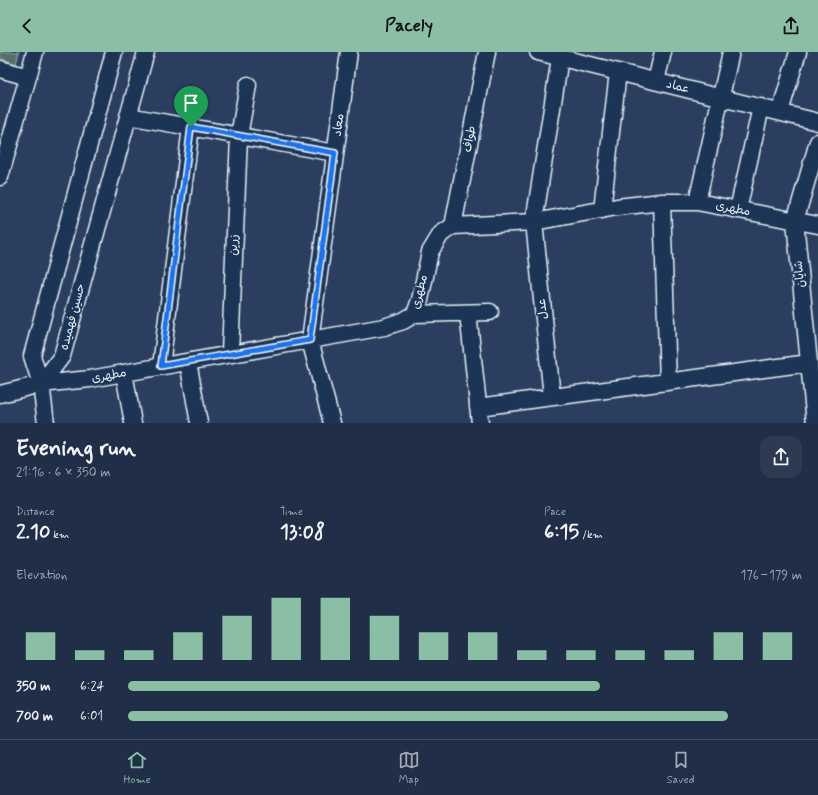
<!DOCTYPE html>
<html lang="en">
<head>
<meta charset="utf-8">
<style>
	body { margin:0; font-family:Mynerve,"Playpen Sans Arabic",sans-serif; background:#2d3a52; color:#f1f3f6; height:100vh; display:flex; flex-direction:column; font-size:15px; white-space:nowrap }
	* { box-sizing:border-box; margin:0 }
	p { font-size:13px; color:#a2a8b4 }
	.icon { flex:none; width:22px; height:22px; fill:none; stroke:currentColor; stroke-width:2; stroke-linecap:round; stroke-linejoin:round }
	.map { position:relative; height:371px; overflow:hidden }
	.sheet { display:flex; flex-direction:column; background:#202e48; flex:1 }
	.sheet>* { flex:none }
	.pin { position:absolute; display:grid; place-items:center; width:34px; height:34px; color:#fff; margin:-41px -17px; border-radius:50% 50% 50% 0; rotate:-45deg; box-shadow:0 0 4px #0007 }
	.pin .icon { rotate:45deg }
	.round { display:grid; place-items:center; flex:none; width:42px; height:42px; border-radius:12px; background:#2d3a52 }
	.summary { display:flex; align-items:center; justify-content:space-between; height:68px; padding:0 16px }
	h1 { font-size:22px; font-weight:700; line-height:30px }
	.metrics { display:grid; grid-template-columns:repeat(3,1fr); gap:6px; height:68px; padding:4px 16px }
	.metrics div { display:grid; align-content:center }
	.metrics b { font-size:20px; font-weight:700 }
	.metrics small { font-size:11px; font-weight:400 }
	.metrics p { font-size:11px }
	.chart { height:112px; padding:8px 16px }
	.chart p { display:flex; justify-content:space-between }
	.chart svg { width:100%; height:72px; margin-top:4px; stroke:#8abfa5; stroke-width:6 }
	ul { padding:0 16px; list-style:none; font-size:13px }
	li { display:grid; grid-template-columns:64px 48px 1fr; align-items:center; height:30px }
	li i { height:10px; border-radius:5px; background:#8abfa5 }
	header { display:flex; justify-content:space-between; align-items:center; height:52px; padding:0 16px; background:#8abfa5; color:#111; font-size:18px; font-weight:700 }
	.tab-bar { display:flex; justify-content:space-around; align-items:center; height:56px; border-top:1px solid #3d4a60; background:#202e48; font-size:11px; color:#a2a8b4 }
	.tab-bar a { display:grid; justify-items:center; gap:2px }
	.tab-bar .on { color:#8abfa5 }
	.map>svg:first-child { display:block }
</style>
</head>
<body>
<header><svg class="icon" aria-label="back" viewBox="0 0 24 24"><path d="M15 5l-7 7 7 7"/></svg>Pacely<svg class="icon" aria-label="share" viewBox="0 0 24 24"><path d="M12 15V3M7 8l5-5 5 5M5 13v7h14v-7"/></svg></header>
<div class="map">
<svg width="818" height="371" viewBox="0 0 818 371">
	<rect width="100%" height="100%" fill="#2b3e60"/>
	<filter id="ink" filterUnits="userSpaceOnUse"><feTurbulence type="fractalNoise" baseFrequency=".025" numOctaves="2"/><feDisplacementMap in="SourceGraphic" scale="8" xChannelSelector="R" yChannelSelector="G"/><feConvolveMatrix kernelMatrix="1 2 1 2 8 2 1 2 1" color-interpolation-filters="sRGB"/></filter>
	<g filter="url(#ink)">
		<!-- green -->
		<path fill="#546e6b" stroke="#9eb0b2" d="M 0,0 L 19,0 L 16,12 L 0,6 Z"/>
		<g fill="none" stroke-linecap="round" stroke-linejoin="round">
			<defs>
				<path id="street" d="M 538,0 L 818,70
					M 0,17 L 28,25
					M 656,29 L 663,0
					M 780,60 L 798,0
					M 128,64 L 335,101
					M 0,125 L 35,0
					M 662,150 L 668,330
					M 697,150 L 731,0
					M 602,158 L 618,20
					M 738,158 L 761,55
					M 453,174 L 487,0
					M 468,261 L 480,371
					M 415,262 L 490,260
					M 230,302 L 239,84 L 248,33
					M 188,310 L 199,371
					M 161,314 L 191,75
					M 124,321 L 133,371
					M 41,332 L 62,304 L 146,0
					M 0,342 L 41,332 L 90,327 L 384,275 L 403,269 L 415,262 L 420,248 L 430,200 L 441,182 L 453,174 L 534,170 L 617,155 L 662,150 L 697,150 L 818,173
					M 552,345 L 534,170 L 560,6
					M 478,355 L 809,311
					M 46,371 L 41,332 L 32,304 L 114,0
					M 332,371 L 310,288 L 349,0
					M 815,371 L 795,169 L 818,90"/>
			</defs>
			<!-- street casing -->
			<use href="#street" stroke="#e8f1f8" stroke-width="19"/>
			<!-- street -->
			<use href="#street" stroke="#1d3557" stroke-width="16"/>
		</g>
	</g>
	<g fill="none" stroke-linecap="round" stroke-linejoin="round" filter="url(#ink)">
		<defs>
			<path id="route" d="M 191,75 L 335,101 L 310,288 L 161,314 Z"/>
		</defs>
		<!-- route casing -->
		<use href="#route" stroke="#fff" stroke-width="8"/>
		<!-- route -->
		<use href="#route" stroke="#1a73e8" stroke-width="5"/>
	</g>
	<g text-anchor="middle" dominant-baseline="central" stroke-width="3" stroke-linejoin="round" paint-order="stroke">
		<!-- street labels -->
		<g font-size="12" fill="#e8f1f8" stroke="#1d3557">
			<text transform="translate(678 35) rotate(14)">عماد</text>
			<text transform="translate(339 73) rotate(-82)">معاد</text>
			<text transform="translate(470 87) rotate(-79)">طواف</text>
			<text transform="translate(733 157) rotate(11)">مطهری</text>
			<text transform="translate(234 193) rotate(-88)">زرین</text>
			<text transform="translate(800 222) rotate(-96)">شایان</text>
			<text transform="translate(420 240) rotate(-76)">مطهری</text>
			<text transform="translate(543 257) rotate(-96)">عدل</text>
			<text transform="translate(73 265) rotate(-75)">حسین فهمیده</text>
			<text transform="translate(109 324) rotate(-10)">مطهری</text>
		</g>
	</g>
</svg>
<div class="pin" style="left:191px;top:75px;background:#1e9e55"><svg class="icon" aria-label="arrive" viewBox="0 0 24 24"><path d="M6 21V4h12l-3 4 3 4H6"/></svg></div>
</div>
<section class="sheet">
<div class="summary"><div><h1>Evening run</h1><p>21:16 · 6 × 350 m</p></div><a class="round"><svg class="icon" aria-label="share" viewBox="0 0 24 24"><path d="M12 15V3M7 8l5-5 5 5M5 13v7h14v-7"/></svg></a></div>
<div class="metrics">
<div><p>Distance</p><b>2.10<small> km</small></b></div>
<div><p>Time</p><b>13:08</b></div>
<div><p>Pace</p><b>6:15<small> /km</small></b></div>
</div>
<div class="chart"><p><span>Elevation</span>176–179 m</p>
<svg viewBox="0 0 160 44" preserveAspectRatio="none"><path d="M5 44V27M15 44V38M25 44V38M35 44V27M45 44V17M55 44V6M65 44V6M75 44V17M85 44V27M95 44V27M105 44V38M115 44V38M125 44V38M135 44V38M145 44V27M155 44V27"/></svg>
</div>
<ul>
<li><b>350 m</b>6:24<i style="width:70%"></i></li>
<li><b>700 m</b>6:01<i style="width:89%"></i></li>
</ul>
</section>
<nav class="tab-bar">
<a class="on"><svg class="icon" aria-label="home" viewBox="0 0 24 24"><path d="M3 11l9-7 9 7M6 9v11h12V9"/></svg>Home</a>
<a><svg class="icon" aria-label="map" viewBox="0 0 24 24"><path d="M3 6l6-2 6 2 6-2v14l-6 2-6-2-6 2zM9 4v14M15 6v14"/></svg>Map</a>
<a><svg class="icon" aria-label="saved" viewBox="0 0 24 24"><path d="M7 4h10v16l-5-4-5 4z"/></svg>Saved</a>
</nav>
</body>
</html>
